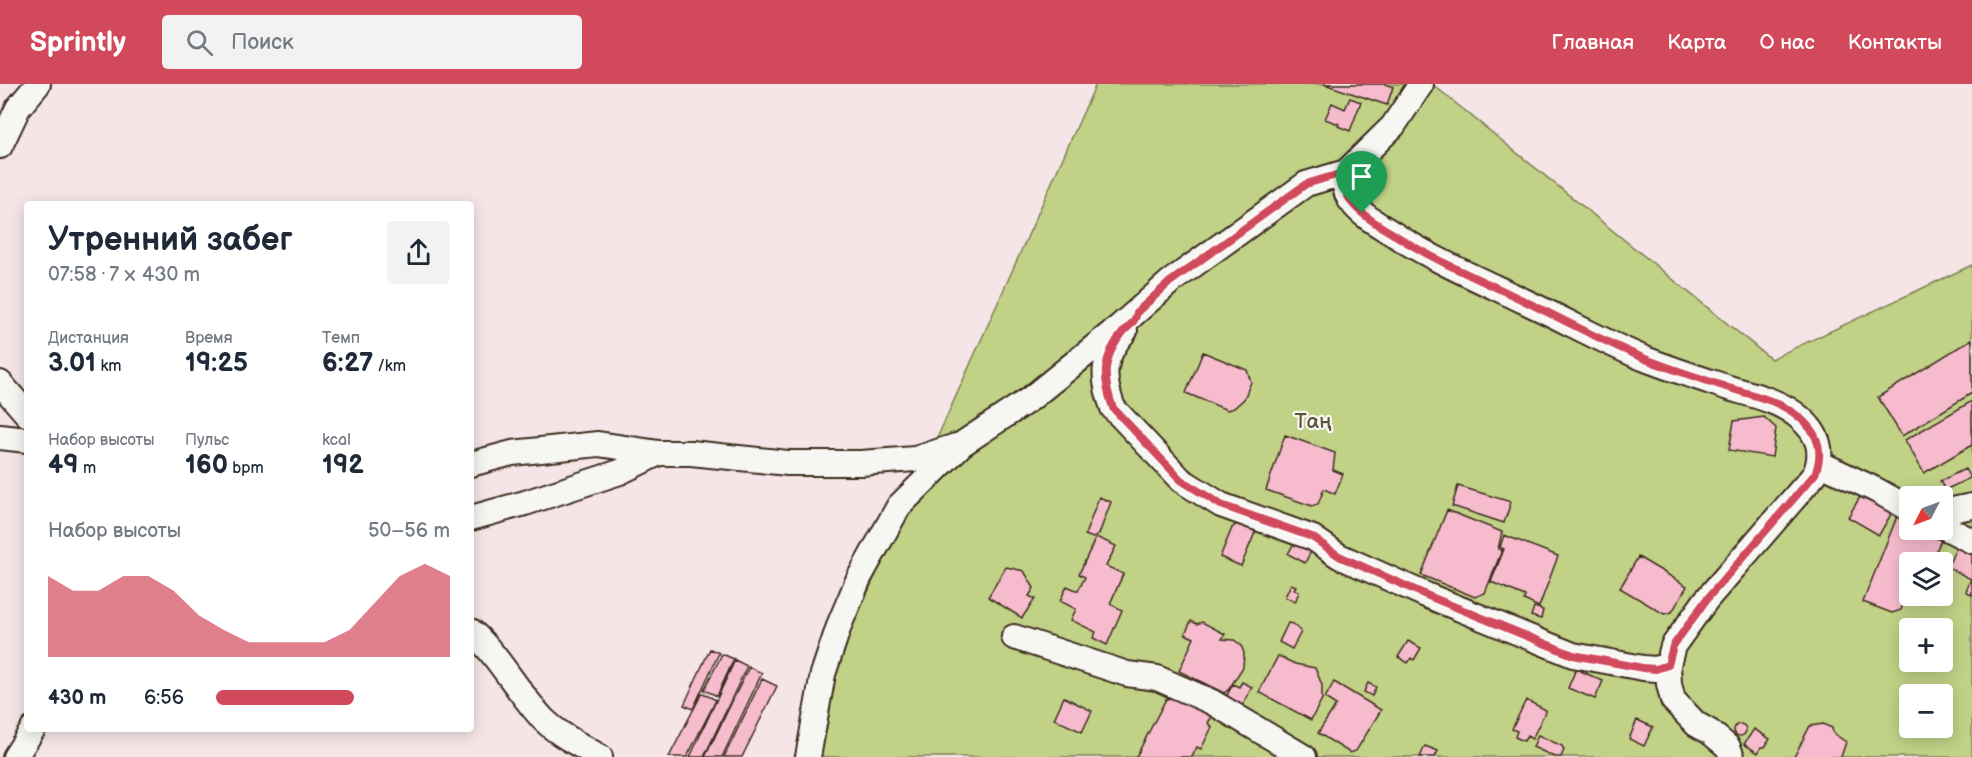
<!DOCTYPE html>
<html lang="ru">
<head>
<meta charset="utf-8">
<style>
	body { margin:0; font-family:"Balsamiq Sans",sans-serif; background:#f2f2f3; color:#1f2937; height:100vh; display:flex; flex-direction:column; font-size:22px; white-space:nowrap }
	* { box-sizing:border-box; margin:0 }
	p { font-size:20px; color:#747a83 }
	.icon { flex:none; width:33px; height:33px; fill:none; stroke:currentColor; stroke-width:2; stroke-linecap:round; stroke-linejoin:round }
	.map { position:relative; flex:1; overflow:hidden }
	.side { position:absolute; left:24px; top:117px; width:450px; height:531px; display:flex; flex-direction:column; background:#fff; border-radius:6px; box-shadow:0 3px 15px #0003 }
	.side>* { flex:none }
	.needle { width:39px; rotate:228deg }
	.controls { position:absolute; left:1899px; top:402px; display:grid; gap:12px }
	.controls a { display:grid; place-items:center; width:54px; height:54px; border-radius:6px; background:#fff; box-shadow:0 3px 15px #0003; font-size:30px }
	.pin { position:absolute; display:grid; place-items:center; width:51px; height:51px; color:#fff; margin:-62px -26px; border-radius:50% 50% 50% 0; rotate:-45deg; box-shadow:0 0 6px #0007 }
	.pin .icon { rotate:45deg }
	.round { display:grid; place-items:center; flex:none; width:63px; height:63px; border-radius:6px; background:#f2f2f3 }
	.head { display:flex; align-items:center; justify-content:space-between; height:102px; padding:0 24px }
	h1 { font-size:33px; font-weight:600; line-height:45px }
	.figures { display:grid; grid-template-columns:repeat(3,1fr); gap:9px; height:102px; padding:6px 24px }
	.figures div { display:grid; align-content:center }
	.figures b { font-size:26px; font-weight:600 }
	.figures small { font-size:16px; font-weight:400 }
	.figures p { font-size:16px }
	.chart { height:168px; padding:12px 24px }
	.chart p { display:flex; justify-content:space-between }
	.chart svg { width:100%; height:108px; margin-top:6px; fill:#d1495b; opacity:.7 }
	ul { padding:0 24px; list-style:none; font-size:20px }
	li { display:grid; grid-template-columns:96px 72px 1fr; align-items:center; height:45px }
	li i { height:15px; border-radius:8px; background:#d1495b }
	header { display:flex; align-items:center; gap:36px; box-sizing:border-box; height:84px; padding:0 30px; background:#d1495b; color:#fff }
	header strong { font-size:28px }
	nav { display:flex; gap:33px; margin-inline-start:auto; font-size:21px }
	.search { width:420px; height:54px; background:#f2f2f3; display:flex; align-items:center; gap:15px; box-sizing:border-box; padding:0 21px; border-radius:6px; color:#747a83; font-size:22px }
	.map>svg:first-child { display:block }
</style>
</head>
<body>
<header>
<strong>Sprintly</strong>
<div class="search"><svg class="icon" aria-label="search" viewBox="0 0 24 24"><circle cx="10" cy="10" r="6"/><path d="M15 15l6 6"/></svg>Поиск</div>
<nav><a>Главная</a><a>Карта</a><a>О нас</a><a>Контакты</a></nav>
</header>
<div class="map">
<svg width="1972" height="673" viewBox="0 0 1972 673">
	<rect width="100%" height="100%" fill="#f6e5e7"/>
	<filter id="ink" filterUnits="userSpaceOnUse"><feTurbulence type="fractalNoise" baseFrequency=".0167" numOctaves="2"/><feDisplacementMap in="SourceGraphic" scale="12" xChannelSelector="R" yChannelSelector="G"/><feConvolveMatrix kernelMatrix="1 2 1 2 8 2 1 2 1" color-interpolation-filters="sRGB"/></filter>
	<g filter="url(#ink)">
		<!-- green -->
		<path fill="#c1d287" stroke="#7e7e52" stroke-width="1.5" fill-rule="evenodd" d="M 1096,0 L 1432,0 L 1771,275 L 1972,181 L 1972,673 L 794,673 ZM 1910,412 L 1942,412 L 1942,446 L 1910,446 ZM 1910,478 L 1942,478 L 1942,512 L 1910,512 ZM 1910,544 L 1942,544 L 1942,578 L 1910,578 ZM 1910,610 L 1942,610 L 1942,644 L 1910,644 Z"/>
		<!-- building -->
		<path fill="#f6bccd" stroke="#3b2a1e" stroke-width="1.5" d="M 1324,0 L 1385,0 L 1393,3 L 1387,21 Z
			M 1350,14 L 1361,18 L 1350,47 L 1338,42 L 1339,40 L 1325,35 L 1332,19 L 1345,25 Z
			M 1972,255 L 1972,309 L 1902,352 L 1878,313 Z
			M 1203,268 L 1247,286 L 1251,298 L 1244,315 L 1234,324 L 1227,326 L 1186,309 Z
			M 1972,317 L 1972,361 L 1924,389 L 1905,356 Z
			M 1764,333 L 1776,344 L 1772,373 L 1729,366 L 1734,337 Z
			M 1285,351 L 1335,369 L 1333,386 L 1343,390 L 1335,410 L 1324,405 L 1318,420 L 1312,422 L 1266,406 Z
			M 1965,385 L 1970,394 L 1945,406 L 1940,397 Z
			M 1458,402 L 1511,418 L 1504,439 L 1452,422 Z
			M 1863,408 L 1891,424 L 1890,432 L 1879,451 L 1848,433 Z
			M 1099,413 L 1111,418 L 1099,450 L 1093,454 L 1085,451 Z
			M 1447,426 L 1502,448 L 1498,465 L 1502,466 L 1485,509 L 1475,513 L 1421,491 Z
			M 1898,430 L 1910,435 L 1910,446 L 1922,446 L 1921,448 L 1941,456 L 1934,472 L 1931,470 L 1928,478 L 1910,478 L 1910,512 L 1915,512 L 1909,515 L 1905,513 L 1901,526 L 1892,529 L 1863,518 Z
			M 1239,438 L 1256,446 L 1241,482 L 1220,473 L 1232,444 Z
			M 1504,451 L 1558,472 L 1539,523 L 1524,516 L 1525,512 L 1491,498 L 1504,465 L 1500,463 Z
			M 1096,453 L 1116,462 L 1106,482 L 1123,490 L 1110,520 L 1122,526 L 1107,561 L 1093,554 L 1096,548 L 1071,536 L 1076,525 L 1060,517 L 1067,502 L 1078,507 L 1085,493 L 1079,490 Z
			M 1297,454 L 1312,465 L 1305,479 L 1288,470 Z
			M 1958,461 L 1972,467 L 1972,511 L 1966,507 L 1971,495 L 1947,483 Z
			M 1638,473 L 1687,502 L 1672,528 L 1664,530 L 1620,504 Z
			M 1006,483 L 1024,487 L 1034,504 L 1029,512 L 1035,515 L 1022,534 L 988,513 Z
			M 1291,500 L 1296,502 L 1294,505 L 1299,508 L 1295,518 L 1285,513 Z
			M 1534,523 L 1543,526 L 1541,535 L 1531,532 Z
			M 1191,537 L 1197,540 L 1202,538 L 1225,550 L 1222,555 L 1234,556 L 1241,561 L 1244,569 L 1243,583 L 1229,605 L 1224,609 L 1179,587 L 1194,554 L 1185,550 Z
			M 1288,539 L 1293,540 L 1301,548 L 1292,565 L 1279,558 Z
			M 1408,557 L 1421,564 L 1414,576 L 1411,574 L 1408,579 L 1398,573 Z
			M 710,565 L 719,569 L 693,625 L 684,621 Z
			M 722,570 L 734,575 L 717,612 L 704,606 Z
			M 1278,572 L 1295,580 L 1315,584 L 1322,601 L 1322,615 L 1311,636 L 1259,608 Z
			M 735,576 L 747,582 L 704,673 L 690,673 Z
			M 749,583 L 762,589 L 722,673 L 705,673 Z
			M 1576,585 L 1603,597 L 1595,615 L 1568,604 Z
			M 762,595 L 777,602 L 742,673 L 724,673 Z
			M 1242,598 L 1252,603 L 1242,623 L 1225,615 L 1233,600 L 1239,603 Z
			M 1334,598 L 1381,626 L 1356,667 L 1350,669 L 1318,649 L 1336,621 L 1325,614 Z
			M 1368,599 L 1376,603 L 1372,612 L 1364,608 Z
			M 702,609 L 716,616 L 687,673 L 669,673 Z
			M 1188,611 L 1203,622 L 1211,634 L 1208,639 L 1212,643 L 1201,665 L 1197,663 L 1192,673 L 1136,673 L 1166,615 Z
			M 1064,613 L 1092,627 L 1082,648 L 1054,635 Z
			M 1526,616 L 1546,626 L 1532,655 L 1527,652 L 1524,657 L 1515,653 L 1517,647 L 1512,645 Z
			M 1637,636 L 1653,643 L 1644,662 L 1629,655 Z
			M1734 646a6 6 0 1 1 12 0a6 6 0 1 1-12 0Z
			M 1823,640 L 1832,644 L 1833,649 L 1846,658 L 1841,673 L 1794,673 L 1810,642 Z
			M 1754,645 L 1770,655 L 1765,663 L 1761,663 L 1758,669 L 1744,660 Z
			M 1538,651 L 1562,662 L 1564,666 L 1561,673 L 1555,673 L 1533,663 Z
			M 1425,662 L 1438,667 L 1435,673 L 1420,673 Z"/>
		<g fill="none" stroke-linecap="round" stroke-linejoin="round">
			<defs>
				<path id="street" d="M 0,62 L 18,24 L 38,0
					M 1346,88 C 1343,101 1345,111 1354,121 C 1365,134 1381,142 1395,151 C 1436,177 1480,196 1524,217 C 1565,236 1606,259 1648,276 C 1674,286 1702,295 1729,304 C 1753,311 1781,317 1800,334 C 1819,350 1824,368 1815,390 L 1706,516 L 1673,562 L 1668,581 L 1669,600 L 1673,616 L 1696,640 L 1710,648 L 1728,663 L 1732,673
					M 1125,247 C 1102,273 1101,292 1113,324 L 1181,396 L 1221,421 L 1313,454 L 1339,472 L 1426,511 L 1573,571 L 1643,584 L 1656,585 L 1668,581
					M 0,299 L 27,330
					M 0,353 L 27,356
					M 1819,379 L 1876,406 L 1910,425
					M 471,380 L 512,369 L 598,360 L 659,369 L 691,369 L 788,379 L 861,379 L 915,375 L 956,362
					M 1942,428 L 1972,422
					M 471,434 L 525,419 L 620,388 L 659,369
					M 1942,442 L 1972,457
					M 471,547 C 499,572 516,606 542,634 C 557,650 580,661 600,673
					M 1014,553 L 1127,590 L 1157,594 L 1212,618 L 1304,673
					M 15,673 L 33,645
					M 808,673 L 823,590 L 840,539 L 859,494 L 899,422 L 962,360 L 1030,315 L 1119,243 L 1170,198 L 1306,100 L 1346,88 L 1393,42 L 1421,0"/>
			</defs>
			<!-- street casing -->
			<use href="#street" stroke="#3b2a1e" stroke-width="28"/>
			<!-- street -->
			<use href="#street" stroke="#f6f6f2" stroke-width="24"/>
		</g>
	</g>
	<g fill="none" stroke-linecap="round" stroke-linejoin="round" filter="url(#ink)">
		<defs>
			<path id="route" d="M 1346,88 C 1342,105 1348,117 1361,128 C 1371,137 1383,144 1395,151 C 1432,175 1472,192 1512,211 C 1557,232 1601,257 1648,276 C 1674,286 1702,295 1729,304 C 1753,311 1781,317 1800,334 C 1819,350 1824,368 1815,390 L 1706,516 L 1673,562 L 1668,581 L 1656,585 L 1643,584 L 1573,571 L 1426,511 L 1339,472 L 1312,453 L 1221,421 L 1181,396 L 1113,324 C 1102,293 1102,273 1124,247 C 1130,241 1136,237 1137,228 L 1170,198 L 1306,100 Z"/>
		</defs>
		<!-- route casing -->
		<use href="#route" stroke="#fff" stroke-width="12"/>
		<!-- route -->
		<use href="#route" stroke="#d1495b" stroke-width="8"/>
	</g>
	<g text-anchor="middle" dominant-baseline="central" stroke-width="4.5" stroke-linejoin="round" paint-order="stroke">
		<!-- park labels -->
		<g font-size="21" fill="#5c5438" stroke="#f6f6f2">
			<text x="1313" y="337">Таң</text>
		</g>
	</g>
</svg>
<div class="controls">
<a><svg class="needle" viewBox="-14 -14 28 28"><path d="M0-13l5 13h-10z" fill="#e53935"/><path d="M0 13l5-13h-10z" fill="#747a83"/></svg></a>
<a><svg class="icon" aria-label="layers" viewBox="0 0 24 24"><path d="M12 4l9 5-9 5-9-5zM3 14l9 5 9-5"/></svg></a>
<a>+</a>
<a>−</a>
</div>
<div class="pin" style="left:1362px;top:129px;background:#1e9e55"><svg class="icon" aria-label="arrive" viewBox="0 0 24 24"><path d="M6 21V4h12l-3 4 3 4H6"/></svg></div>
<section class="side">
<div class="head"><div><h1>Утренний забег</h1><p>07:58 · 7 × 430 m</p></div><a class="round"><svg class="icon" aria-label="share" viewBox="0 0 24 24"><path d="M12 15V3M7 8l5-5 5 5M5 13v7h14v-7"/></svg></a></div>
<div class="figures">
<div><p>Дистанция</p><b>3.01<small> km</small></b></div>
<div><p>Время</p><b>19:25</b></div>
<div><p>Темп</p><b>6:27<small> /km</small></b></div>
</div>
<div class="figures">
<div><p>Набор высоты</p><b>49<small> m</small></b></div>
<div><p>Пульс</p><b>160<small> bpm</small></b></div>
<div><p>kcal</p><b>192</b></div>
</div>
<div class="chart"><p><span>Набор высоты</span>50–56 m</p>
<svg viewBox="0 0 160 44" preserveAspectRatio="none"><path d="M0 44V11L10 17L20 17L30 11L40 11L50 17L60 27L70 33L80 38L90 38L100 38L110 38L120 33L130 22L140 11L150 6L160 11V44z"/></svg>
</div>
<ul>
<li><b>430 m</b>6:56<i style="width:59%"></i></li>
</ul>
</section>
</div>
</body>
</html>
